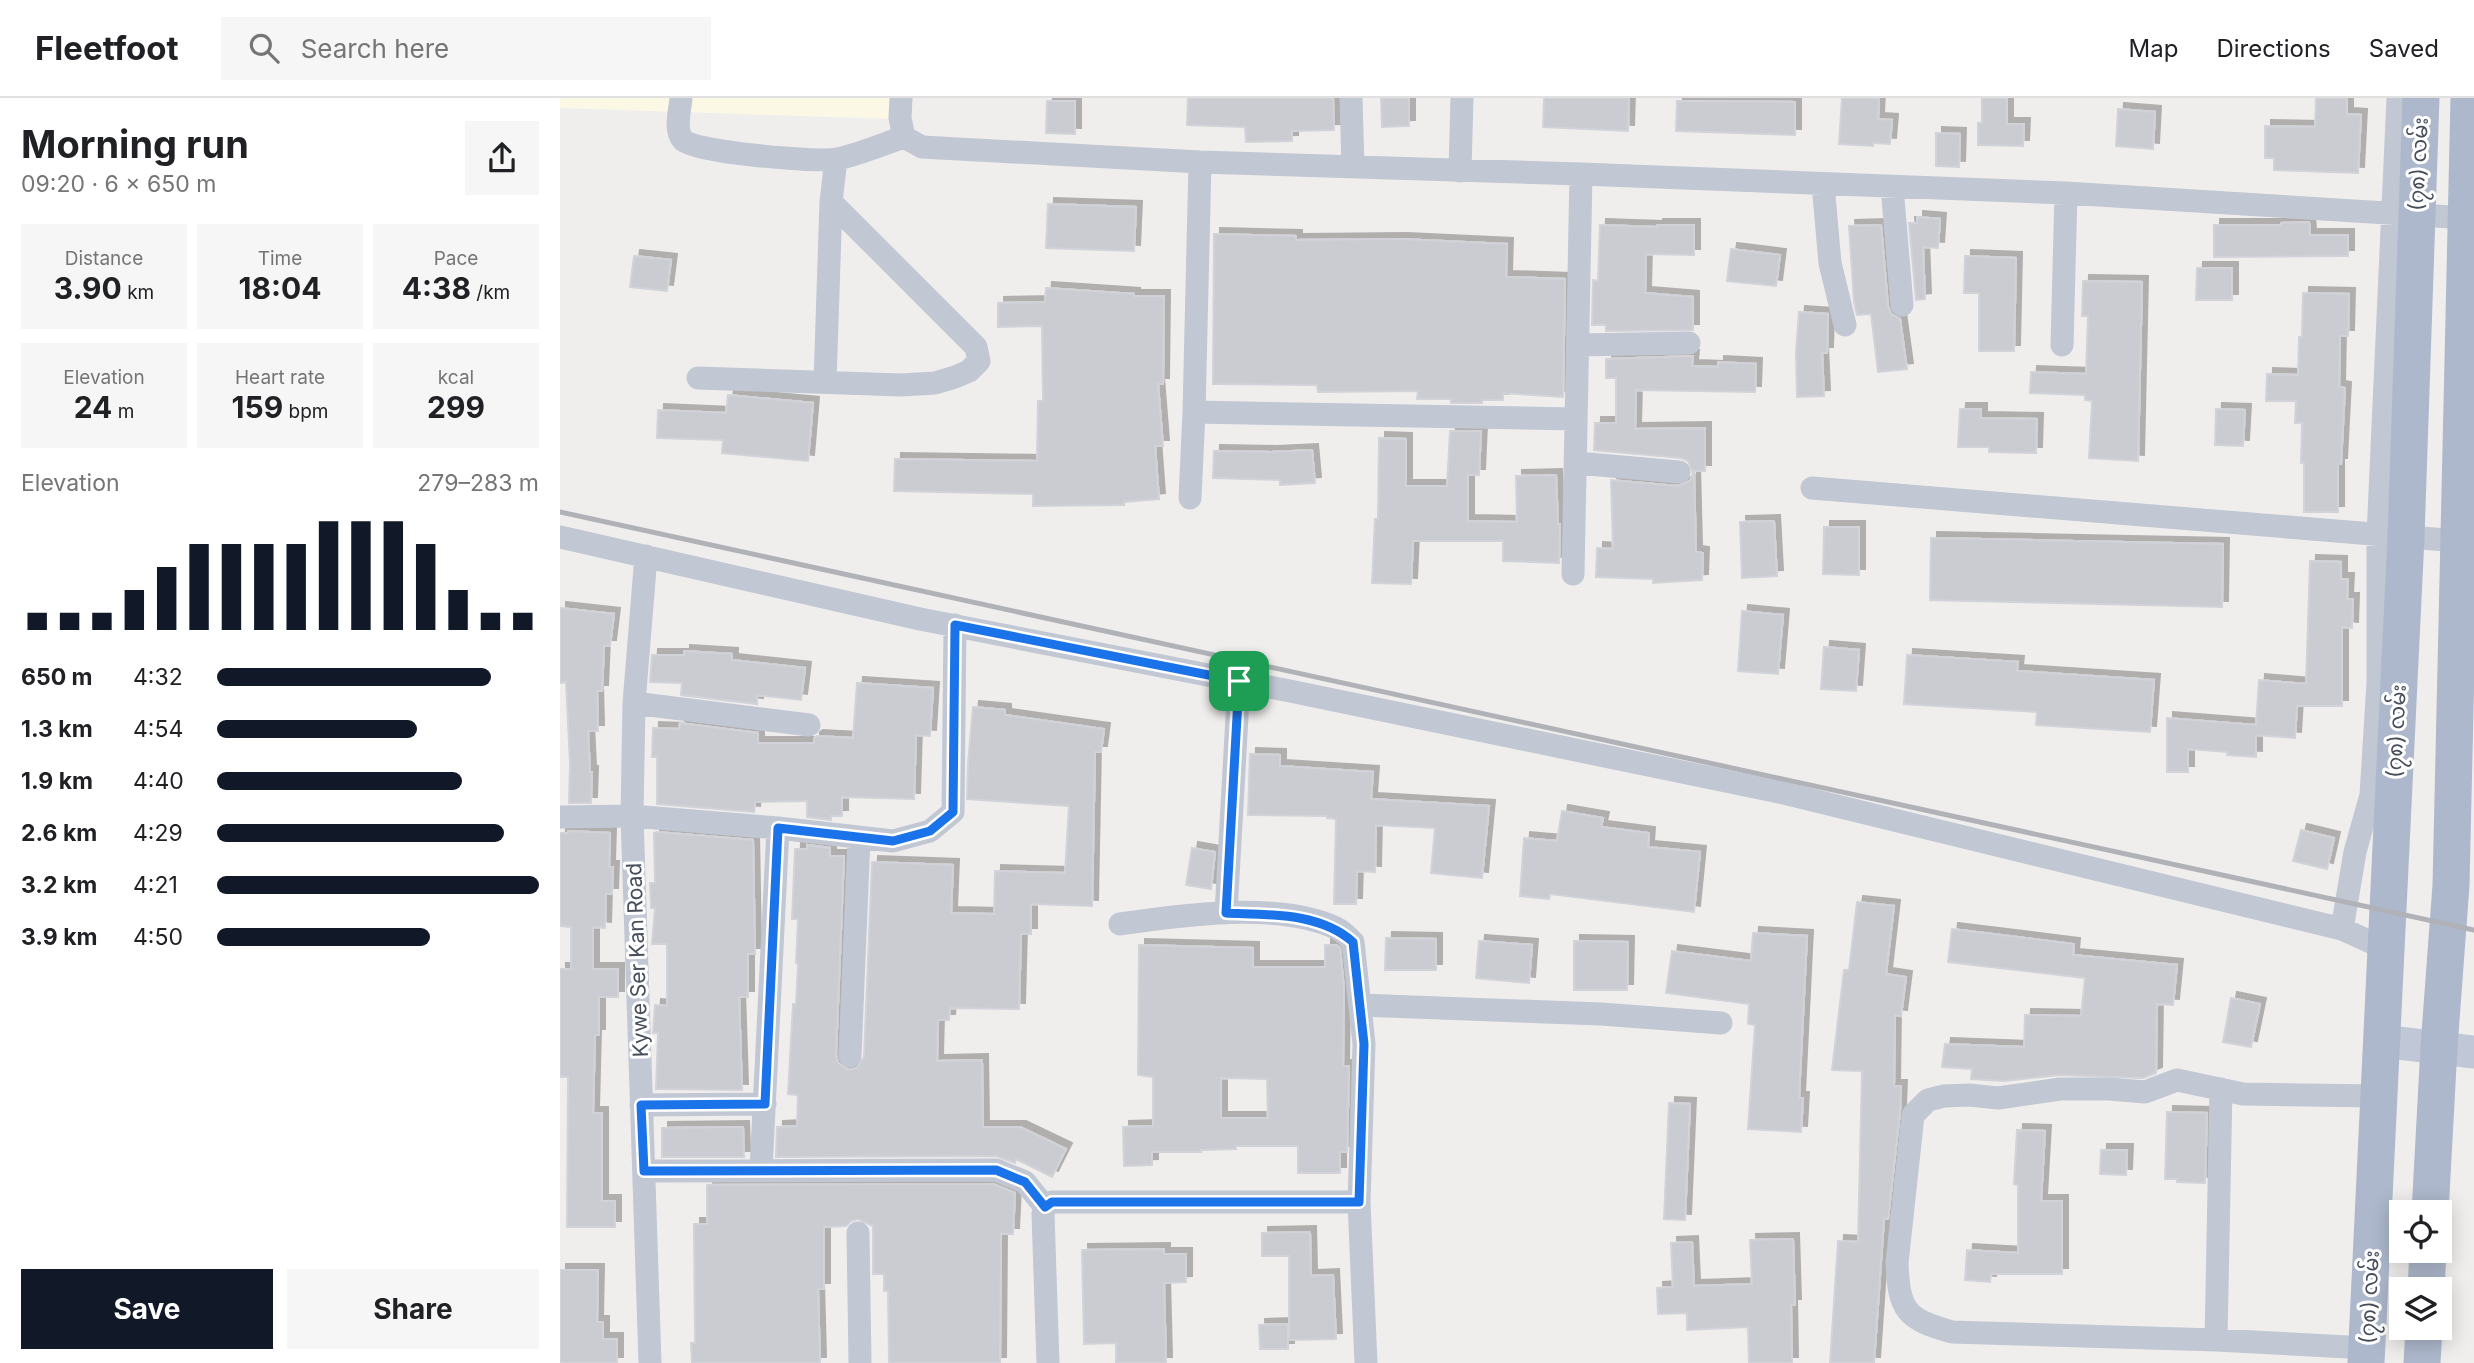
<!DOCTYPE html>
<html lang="en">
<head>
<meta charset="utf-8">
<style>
	body { margin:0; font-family:Inter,"Noto Sans Myanmar",sans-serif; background:#f6f6f6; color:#202124; height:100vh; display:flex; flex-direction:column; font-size:26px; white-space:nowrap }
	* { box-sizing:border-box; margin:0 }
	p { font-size:23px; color:#757577 }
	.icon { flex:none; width:38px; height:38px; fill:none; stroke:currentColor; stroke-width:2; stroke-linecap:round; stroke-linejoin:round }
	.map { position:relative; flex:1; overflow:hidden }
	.panel { display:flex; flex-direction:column; background:#fff; width:560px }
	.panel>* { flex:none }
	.tools { position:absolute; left:1829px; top:1102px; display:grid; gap:14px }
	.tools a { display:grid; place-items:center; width:63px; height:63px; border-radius:0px; background:#fff; box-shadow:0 4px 18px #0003; font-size:35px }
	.pin { position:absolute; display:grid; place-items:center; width:60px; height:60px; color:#fff; margin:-30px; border-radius:14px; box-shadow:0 4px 10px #0006 }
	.round { display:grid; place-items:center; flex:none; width:74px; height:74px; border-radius:0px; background:#f6f6f6 }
	.headline { display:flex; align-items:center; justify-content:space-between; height:119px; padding:0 21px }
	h1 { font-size:38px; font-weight:700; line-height:52px }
	.stats { display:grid; grid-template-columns:repeat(3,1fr); gap:10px; height:119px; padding:7px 21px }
	.stats div { display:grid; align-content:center; border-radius:0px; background:#f6f6f6; text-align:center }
	.stats b { font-size:30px; font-weight:700 }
	.stats small { font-size:19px; font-weight:400 }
	.stats p { font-size:19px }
	.chart { height:196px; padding:14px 21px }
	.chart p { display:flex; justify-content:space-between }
	.chart svg { width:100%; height:126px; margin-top:7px; stroke:#111827; stroke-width:6 }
	.action { display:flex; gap:14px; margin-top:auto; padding:14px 21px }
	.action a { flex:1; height:80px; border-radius:0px; background:#111827; color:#fff; font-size:28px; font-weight:700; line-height:80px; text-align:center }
	.action a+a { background:#f6f6f6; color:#202124 }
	ul { padding:0 21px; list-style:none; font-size:23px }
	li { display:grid; grid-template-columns:112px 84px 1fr; align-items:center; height:52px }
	li i { height:18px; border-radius:9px; background:#111827 }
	header { display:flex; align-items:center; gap:42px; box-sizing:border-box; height:98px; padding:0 35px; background:#fff; border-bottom:2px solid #e0e0e0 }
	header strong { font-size:33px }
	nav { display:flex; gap:38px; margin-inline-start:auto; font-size:24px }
	.search { width:490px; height:63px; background:#f6f6f6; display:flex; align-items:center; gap:18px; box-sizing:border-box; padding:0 24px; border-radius:0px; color:#757577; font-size:26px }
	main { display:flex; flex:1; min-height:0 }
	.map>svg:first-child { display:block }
</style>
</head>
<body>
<header>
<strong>Fleetfoot</strong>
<div class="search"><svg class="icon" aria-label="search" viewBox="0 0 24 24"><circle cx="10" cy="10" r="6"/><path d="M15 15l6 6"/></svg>Search here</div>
<nav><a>Map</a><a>Directions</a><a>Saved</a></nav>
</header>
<main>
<section class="panel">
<div class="headline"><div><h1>Morning run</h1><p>09:20 · 6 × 650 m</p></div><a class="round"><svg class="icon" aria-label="share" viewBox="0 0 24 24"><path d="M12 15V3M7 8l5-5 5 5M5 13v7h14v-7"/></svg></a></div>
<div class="stats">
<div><p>Distance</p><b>3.90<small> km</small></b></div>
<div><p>Time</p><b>18:04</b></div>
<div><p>Pace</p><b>4:38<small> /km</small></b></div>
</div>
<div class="stats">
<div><p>Elevation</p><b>24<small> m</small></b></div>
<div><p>Heart rate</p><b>159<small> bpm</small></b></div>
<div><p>kcal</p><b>299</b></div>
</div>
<div class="chart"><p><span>Elevation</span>279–283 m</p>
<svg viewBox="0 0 160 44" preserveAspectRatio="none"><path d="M5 44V38M15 44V38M25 44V38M35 44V30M45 44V22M55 44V14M65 44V14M75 44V14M85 44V14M95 44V6M105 44V6M115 44V6M125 44V14M135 44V30M145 44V38M155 44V38"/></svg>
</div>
<ul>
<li><b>650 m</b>4:32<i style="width:85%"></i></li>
<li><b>1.3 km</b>4:54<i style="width:62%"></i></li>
<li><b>1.9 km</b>4:40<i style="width:76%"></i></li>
<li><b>2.6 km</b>4:29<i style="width:89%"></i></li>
<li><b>3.2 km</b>4:21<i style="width:100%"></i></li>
<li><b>3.9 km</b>4:50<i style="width:66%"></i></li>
</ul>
<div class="action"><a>Save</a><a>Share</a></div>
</section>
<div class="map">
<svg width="1914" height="1265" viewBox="0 0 1914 1265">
	<defs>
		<filter id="shadow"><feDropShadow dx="6" dy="-6" stdDeviation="0" flood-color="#0004"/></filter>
	</defs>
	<rect width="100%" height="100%" fill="#f0eeed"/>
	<!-- commercial -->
	<path fill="#fbf9e6" d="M 0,0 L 336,0 L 334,21 L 0,10 Z"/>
	<!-- building -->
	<path fill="#caccd2" stroke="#d2d2d9" stroke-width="2" fill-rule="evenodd" filter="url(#shadow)" d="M 628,0 L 773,0 L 774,32 L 732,33 L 732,43 L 686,44 L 685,29 L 627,27 Z
		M 821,0 L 849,0 L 849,28 L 822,29 Z
		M 984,0 L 1069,0 L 1068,33 L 983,29 Z
		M 1282,0 L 1319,0 L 1318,21 L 1332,22 L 1330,46 L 1313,45 L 1313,48 L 1279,46 Z
		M 1422,0 L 1447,0 L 1447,26 L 1464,26 L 1463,48 L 1418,47 L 1418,25 L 1422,25 Z
		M 1756,0 L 1787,0 L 1787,16 L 1801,17 L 1798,75 L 1714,72 L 1714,60 L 1705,60 L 1705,28 L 1755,29 Z
		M 487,3 L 515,3 L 515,36 L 486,35 Z
		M 1117,3 L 1235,4 L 1235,37 L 1116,33 Z
		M 1558,11 L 1595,14 L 1593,51 L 1556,48 Z
		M 1376,35 L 1400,36 L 1399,69 L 1376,68 Z
		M 488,106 L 576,109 L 574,153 L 486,150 Z
		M 1357,119 L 1380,121 L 1378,150 L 1363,149 L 1365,201 L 1356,202 L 1349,125 L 1357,125 Z
		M 1749,124 L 1750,137 L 1788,137 L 1788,158 L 1654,159 L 1654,127 L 1721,127 L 1721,125 Z
		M 1040,127 L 1097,129 L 1097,127 L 1134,127 L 1134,157 L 1086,156 L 1085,195 L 1133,199 L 1133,232 L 1046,233 L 1046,227 L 1032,227 L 1033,182 L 1038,183 Z
		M 1321,127 L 1328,208 L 1331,216 L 1340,221 L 1347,271 L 1318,274 L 1311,216 L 1297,217 L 1294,204 L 1289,128 Z
		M 654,136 L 736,138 L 736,142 L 841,141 L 947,146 L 946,179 L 1005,181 L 1003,299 L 943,295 L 943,302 L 922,302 L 922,305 L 891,305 L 891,301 L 857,301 L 858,293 L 758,294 L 757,287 L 653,286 Z
		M 1171,151 L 1220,157 L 1216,188 L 1167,183 Z
		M 74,158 L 111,162 L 107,193 L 70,189 Z
		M 1405,158 L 1456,160 L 1454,253 L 1419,253 L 1419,195 L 1404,195 Z
		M 1637,170 L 1672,170 L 1672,202 L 1636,202 Z
		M 1523,183 L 1582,184 L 1578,363 L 1529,360 L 1532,303 L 1525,302 L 1525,297 L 1470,295 L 1471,274 L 1526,276 L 1528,218 L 1522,218 Z
		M 486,190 L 574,196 L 574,198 L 604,198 L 603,286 L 598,286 L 603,348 L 595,348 L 599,401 L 564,404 L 564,407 L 473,408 L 473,396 L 334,393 L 335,361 L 477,363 L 478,303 L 483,303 L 482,228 L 438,229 L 438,205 L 485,204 Z
		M 1743,195 L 1789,196 L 1788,238 L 1780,238 L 1779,289 L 1785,290 L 1781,366 L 1778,366 L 1778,414 L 1744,414 L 1744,365 L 1741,365 L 1742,325 L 1735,325 L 1736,303 L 1706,303 L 1707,276 L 1738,277 L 1739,239 L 1742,239 Z
		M 1239,214 L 1268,216 L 1267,255 L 1262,255 L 1264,298 L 1237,299 L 1236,254 Z
		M 1133,258 L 1132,268 L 1158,269 L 1158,264 L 1196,266 L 1195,294 L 1076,292 L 1075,331 L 1145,330 L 1145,373 L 1134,373 L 1136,454 L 1143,455 L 1142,482 L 1093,485 L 1093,481 L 1036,479 L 1037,450 L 1053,451 L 1051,382 L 1118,388 L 1130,383 L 1133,375 L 1128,363 L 1121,360 L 1034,352 L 1035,325 L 1056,325 L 1056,280 L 1046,280 L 1046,261 Z
		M 168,297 L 253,305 L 248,363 L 162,355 L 163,342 L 97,340 L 98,312 L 166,315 Z
		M 1400,311 L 1421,311 L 1421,320 L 1477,321 L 1476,355 L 1429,354 L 1429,349 L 1398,349 Z
		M 1656,311 L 1685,312 L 1683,348 L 1655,347 Z
		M 890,333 L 921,333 L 919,377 L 908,377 L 908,423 L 957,424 L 956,378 L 996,377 L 998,426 L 1000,426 L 999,465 L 943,463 L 943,443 L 853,443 L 851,486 L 812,485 L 815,421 L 818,421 L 819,340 L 846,341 L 846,388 L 887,388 Z
		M 752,352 L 755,385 L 720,387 L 720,382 L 653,380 L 654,353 L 711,354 Z
		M 1214,423 L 1217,478 L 1182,480 L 1180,424 Z
		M 1264,429 L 1299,429 L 1299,477 L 1263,476 Z
		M 1371,440 L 1663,446 L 1662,509 L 1370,502 Z
		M 1750,463 L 1781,464 L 1781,481 L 1788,481 L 1787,501 L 1793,501 L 1792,530 L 1782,529 L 1782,608 L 1737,608 L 1735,640 L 1696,637 L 1696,659 L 1667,657 L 1668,654 L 1628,651 L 1628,674 L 1607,674 L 1607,620 L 1696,627 L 1699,582 L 1746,586 Z
		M 0,510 L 54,516 L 50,548 L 44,548 L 42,593 L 37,593 L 38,633 L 28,633 L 30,674 L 32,674 L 31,705 L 9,705 L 10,666 L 6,584 L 0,585 Z
		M 1182,513 L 1223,517 L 1218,576 L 1178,573 Z
		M 1264,549 L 1299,552 L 1296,593 L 1261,591 Z
		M 124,553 L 172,556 L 172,562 L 245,570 L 241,602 L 197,597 L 197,606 L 121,597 L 122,585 L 90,584 L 92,557 L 124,557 Z
		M 1347,557 L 1458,564 L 1457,573 L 1594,582 L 1590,634 L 1476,627 L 1477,614 L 1344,606 Z
		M 297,585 L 373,590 L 370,638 L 356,637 L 354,701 L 282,699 L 282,718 L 271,718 L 271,722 L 247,719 L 247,703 L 195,704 L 194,714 L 97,706 L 97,659 L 92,659 L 93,630 L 119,631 L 120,625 L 198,635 L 198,645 L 254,645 L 254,640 L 257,638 L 293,640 Z
		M 413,609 L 445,612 L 445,617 L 544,631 L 541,654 L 535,654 L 532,808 L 471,806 L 471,836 L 461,836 L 459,911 L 390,910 L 389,922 L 378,922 L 377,963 L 422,962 L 423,1029 L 460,1029 L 506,1051 L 492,1079 L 456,1061 L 455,1065 L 436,1058 L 216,1059 L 217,1029 L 237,1028 L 238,997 L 228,996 L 233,906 L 236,906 L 238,866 L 236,865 L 238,821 L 232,821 L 235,751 L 247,751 L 247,747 L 270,750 L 270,758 L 284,758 L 276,957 L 278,965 L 289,972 L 297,970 L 304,959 L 312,764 L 393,767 L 391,815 L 434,816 L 435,773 L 505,775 L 509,708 L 407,701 L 408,665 Z
		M 690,656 L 720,657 L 720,668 L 813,674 L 811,701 L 929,708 L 922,780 L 871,775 L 875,730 L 816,727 L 815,774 L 797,773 L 796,806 L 774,806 L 776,721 L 767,720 L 767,718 L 688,717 Z
		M 1002,713 L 1043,720 L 1041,729 L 1089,735 L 1088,749 L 1140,754 L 1134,814 L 990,796 L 989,801 L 960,798 L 964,740 L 997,743 Z
		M 1741,732 L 1774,740 L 1767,771 L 1733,763 Z
		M 8,733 L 50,735 L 49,769 L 53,769 L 52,796 L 46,796 L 45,830 L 33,829 L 33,871 L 58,871 L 58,899 L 39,899 L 39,937 L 35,937 L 33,1015 L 42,1015 L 42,1103 L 55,1103 L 55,1129 L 7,1129 L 8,979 L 0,979 L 0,871 L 11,871 L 11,829 L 0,828 L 0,735 L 8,735 Z
		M 97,734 L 193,742 L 195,856 L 188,856 L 188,899 L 179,899 L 182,992 L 96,991 L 98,935 L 93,935 L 95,907 L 107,908 L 107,846 L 92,846 L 95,810 L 91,810 L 90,785 L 95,785 L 94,735 Z
		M 632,750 L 655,754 L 651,791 L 626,787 Z
		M 1297,804 L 1334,808 L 1326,876 L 1346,879 L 1341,918 L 1335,917 L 1334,988 L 1341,988 L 1340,1013 L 1328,1121 L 1324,1121 L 1314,1265 L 1270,1265 L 1278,1143 L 1298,1144 L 1302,973 L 1272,972 L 1284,872 L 1289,872 Z
		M 1392,831 L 1514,846 L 1513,857 L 1617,867 L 1613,907 L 1597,906 L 1596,975 L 1583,980 L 1500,977 L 1444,983 L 1411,981 L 1412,971 L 1382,969 L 1385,946 L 1464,949 L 1465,917 L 1521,918 L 1525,880 L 1388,864 Z
		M 1193,835 L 1247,838 L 1239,1000 L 1243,1000 L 1241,1034 L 1188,1031 L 1195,927 L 1188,926 L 1189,906 L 1106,895 L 1112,853 L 1191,863 Z
		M 826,840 L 876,841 L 876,872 L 825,872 Z
		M 919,843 L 972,847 L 969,885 L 916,880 Z
		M 1014,843 L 1068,844 L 1067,892 L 1014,892 Z
		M 579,847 L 693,850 L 693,869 L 765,869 L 765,847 L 776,847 L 780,850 L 784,891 L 783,968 L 789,968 L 787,1054 L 780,1054 L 780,1075 L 738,1075 L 738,1048 L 676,1048 L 676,1051 L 641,1052 L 641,1054 L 592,1054 L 592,1067 L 564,1068 L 563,1029 L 593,1028 L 593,979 L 578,977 ZM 661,980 L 707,981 L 708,1020 L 661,1020 Z
		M 1671,900 L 1700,906 L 1691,949 L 1663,944 Z
		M 1109,1005 L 1130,1006 L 1125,1122 L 1104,1121 Z
		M 1607,1014 L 1647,1015 L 1645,1085 L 1617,1084 L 1617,1081 L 1605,1081 Z
		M 183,1029 L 184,1059 L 102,1059 L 102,1030 Z
		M 1457,1032 L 1485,1033 L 1481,1103 L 1502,1103 L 1502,1176 L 1431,1176 L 1430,1184 L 1405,1182 L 1407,1152 L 1458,1155 L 1458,1087 L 1454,1086 Z
		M 1541,1052 L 1567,1052 L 1566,1077 L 1540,1076 Z
		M 433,1086 L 455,1095 L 453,1136 L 441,1136 L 440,1265 L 329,1265 L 328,1193 L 324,1193 L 324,1176 L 313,1176 L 313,1128 L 298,1121 L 291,1123 L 286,1128 L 264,1129 L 264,1191 L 258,1191 L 260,1265 L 132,1265 L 131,1245 L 135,1245 L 134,1126 L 147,1126 L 147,1087 Z
		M 750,1134 L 751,1178 L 773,1177 L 776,1241 L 729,1242 L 729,1158 L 702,1158 L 702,1135 Z
		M 1233,1141 L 1235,1207 L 1231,1207 L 1232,1265 L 1189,1265 L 1188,1229 L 1127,1232 L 1127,1215 L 1098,1216 L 1097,1190 L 1113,1189 L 1111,1145 L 1132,1144 L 1134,1188 L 1192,1186 L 1190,1142 Z
		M 604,1151 L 604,1156 L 626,1156 L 626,1184 L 604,1185 L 606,1265 L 556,1265 L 556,1245 L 524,1246 L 522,1152 Z
		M 0,1172 L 38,1172 L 37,1224 L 43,1224 L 43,1241 L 57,1241 L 57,1265 L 0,1265 Z
		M 728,1226 L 728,1251 L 700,1251 L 699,1227 Z"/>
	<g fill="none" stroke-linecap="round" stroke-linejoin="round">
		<!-- minor -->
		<path stroke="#c1c7d3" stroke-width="23" d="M 121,0 C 120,13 114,32 123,42 C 132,54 259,65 277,61 C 300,56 323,46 344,39
			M 341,0 L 340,20 L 344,39 L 362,49 L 640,64 L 1021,76 L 1506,95 L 1907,120
			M 791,0 L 793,69
			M 640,64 L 634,314 L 1016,321
			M 900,73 L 902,0
			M 1263,86 L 1270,165 L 1285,227
			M 1332,89 L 1342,207
			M 1018,247 L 1129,245
			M 1502,247 L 1506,95
			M 138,280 L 341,287 L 375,285 L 395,279 L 409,273 L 419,263 L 416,249 L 271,104
			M 265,284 L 271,104 L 276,61
			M 1017,365 L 1119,374
			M 1252,390 L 1898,443
			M 630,400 L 634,314
			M 0,439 L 360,521 L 730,593 L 1219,694 L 1782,831 L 1826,851
			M 86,458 L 74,605 L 72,718 L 90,1265
			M 1013,476 L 1021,76
			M 74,605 L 249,627
			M 0,719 L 72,718 L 218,730 L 333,743 L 370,733 L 393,714 L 395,527
			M 666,815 L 679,583
			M 560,826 C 622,817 718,803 776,830 C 783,833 788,839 793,844 L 804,946 L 799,1104
			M 1782,831 L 1795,754 L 1811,697 L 1818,585 L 1818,438 L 1838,0
			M 800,907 L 1041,916 L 1161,925
			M 290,958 L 299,740
			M 81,1007 L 205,1006
			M 201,1072 L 218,730
			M 84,1073 L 436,1072 L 465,1084 L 485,1109
			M 298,1135 L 300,1265
			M 1656,1242 L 1661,991
			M 1807,1250 L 1656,1242 L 1392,1234 C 1346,1221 1339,1213 1337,1165 L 1353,1017 L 1368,1002 L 1384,998 L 1409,997 L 1438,1000 L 1500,991 L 1549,991 L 1585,994 L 1617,982 L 1683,996 L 1819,998
			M 488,1265 L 483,1116 L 485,1109 L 492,1104 L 799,1104 L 806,1265"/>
		<!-- secondary -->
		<path stroke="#c0c7d6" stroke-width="33" d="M 1822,943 L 1914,954"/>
		<!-- primary -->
		<path stroke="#adb8cc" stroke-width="37" d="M 1870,1115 L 1879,949 L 1891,787 L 1909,0
			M 1866,1192 L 1868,1153
			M 1806,1265 L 1846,439 L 1861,0
			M 1862,1265 L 1864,1230"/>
		<!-- rail -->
		<path stroke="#b0b2b8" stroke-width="5" d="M 0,414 L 1914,832"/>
	</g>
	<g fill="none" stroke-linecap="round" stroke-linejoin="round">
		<defs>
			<path id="route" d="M 395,527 L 679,583 L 666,815 C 709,817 759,814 793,844 L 804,946 L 799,1104 L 492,1104 L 485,1109 L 465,1084 L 436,1072 L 84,1073 L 81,1007 L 205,1006 L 218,730 L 333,743 L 370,733 L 393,714 Z"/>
		</defs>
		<!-- route casing -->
		<use href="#route" stroke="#fff" stroke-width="14"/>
		<!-- route -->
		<use href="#route" stroke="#1a73e8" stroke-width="9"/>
	</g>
	<g text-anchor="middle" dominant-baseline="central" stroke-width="6" stroke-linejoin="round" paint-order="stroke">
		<!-- street labels -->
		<g font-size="21" fill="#464e5a" stroke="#fff">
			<text transform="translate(1858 66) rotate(-87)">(၇၈) လမ်း</text>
			<text transform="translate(1836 633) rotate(-87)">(၇၈) လမ်း</text>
			<text transform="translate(77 862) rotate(-92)">Kywe Ser Kan Road</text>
			<text transform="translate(1809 1199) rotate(-87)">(၇၈) လမ်း</text>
		</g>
	</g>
</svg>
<div class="tools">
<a><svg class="icon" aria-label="locate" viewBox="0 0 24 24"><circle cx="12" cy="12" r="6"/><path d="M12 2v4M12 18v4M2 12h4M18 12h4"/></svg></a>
<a><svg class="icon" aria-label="layers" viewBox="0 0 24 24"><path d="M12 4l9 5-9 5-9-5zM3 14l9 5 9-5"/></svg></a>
</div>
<div class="pin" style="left:679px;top:583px;background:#1e9e55"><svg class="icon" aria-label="arrive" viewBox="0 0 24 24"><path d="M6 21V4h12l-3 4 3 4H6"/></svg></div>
</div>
</main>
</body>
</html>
